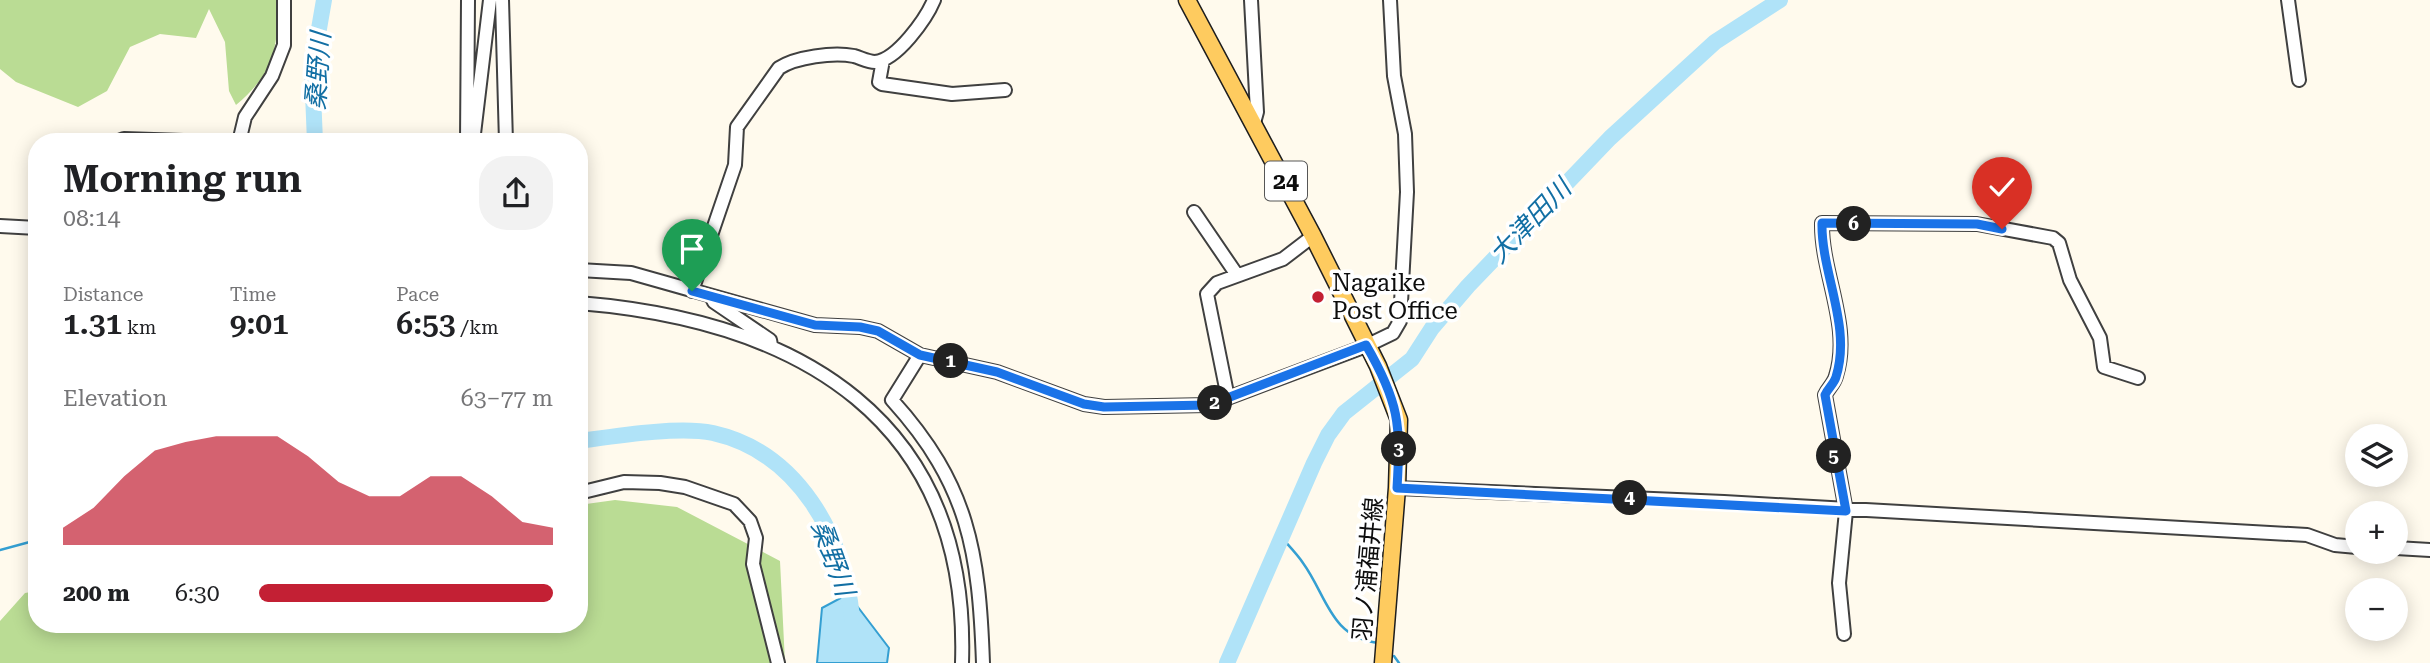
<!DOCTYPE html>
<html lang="en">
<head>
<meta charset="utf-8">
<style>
	body { margin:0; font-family:"Roboto Serif","Noto Sans JP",serif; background:#f2f2f2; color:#202124; height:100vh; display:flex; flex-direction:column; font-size:26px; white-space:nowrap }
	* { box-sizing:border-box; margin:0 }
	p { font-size:23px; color:#757577 }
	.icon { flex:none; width:38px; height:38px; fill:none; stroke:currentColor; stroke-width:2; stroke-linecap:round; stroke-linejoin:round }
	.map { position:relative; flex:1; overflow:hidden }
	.sheet { position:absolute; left:28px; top:133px; width:560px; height:500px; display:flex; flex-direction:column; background:#fff; border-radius:28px; box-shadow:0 4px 18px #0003 }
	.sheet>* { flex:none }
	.controls { position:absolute; left:2345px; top:424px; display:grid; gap:14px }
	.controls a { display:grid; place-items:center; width:63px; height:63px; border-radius:50%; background:#fff; box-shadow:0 4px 18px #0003; font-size:35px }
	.pin { position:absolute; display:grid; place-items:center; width:60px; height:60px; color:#fff; margin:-72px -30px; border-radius:50% 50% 50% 0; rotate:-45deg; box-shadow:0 0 7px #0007 }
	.pin .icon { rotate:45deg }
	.km { position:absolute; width:35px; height:35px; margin:-18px; border-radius:50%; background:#222; color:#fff; font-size:19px; line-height:35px; text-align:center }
	.round { display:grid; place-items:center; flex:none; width:74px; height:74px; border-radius:28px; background:#f2f2f2 }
	.summary { display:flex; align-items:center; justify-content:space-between; height:119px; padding:0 35px }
	h1 { font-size:38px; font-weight:600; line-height:52px }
	.figures { display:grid; grid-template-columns:repeat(3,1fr); gap:10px; height:119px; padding:7px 35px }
	.figures div { display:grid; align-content:center }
	.figures b { font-size:30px; font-weight:600 }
	.figures small { font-size:19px; font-weight:400 }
	.figures p { font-size:19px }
	.chart { height:196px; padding:14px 35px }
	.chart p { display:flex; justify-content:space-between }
	.chart svg { width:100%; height:126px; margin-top:7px; fill:#c32034; opacity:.7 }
	ul { padding:0 35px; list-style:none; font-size:23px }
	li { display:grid; grid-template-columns:112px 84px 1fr; align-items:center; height:52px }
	li i { height:18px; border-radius:9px; background:#c32034 }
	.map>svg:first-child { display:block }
</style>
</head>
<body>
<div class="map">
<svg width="2430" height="663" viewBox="0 0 2430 663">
	<rect width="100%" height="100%" fill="#fffaed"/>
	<!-- forest -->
	<path fill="#badc94" d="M 0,0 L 279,0 C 277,49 275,72 236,105 L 229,91 L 225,42 L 209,9 L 196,38 L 160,34 L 130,47 L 107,91 L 78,107 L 16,82 L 0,69 Z
		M 615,500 L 677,507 L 780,561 L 785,663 L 0,663 L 0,621 L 25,593 L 37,591 L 37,625 L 579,625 L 579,505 Z"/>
	<!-- water -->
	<path fill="#b0e3f8" stroke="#349fd2" stroke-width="2" d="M 848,594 L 889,648 L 887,663 L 817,663 L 822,608 Z"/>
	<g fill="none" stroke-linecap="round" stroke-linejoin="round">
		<!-- stream -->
		<path stroke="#349fd2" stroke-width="2.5" d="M 1282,538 C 1289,546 1297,554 1303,563 C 1327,596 1330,637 1378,643
			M 0,550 L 37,540
			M 1394,656 L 1399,663"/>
		<!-- river -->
		<path stroke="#b0e3f8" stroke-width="16" d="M 315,142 L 312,69 L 324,0
			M 579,441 C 616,436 678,426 713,433 C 798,452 845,537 852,618
			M 1227,663 L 1314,463 L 1328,435 L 1344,413 L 1412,359 L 1432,328 L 1468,286 L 1610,138 L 1715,42 L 1780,0"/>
		<defs>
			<path id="minor" d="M 502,0 L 506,142
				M 1251,0 L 1257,112 L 1254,123
				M 2288,0 L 2299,80
				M 883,60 L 879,82 L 882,84 L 952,94 L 1005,90
				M 467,141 L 468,0
				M 116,142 L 124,139 L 213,142
				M 239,142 L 245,117 L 272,76 L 284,45 L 284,0
				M 473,142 L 490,0
				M 1194,212 L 1237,275
				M 0,226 L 37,228
				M 579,270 L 631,273 L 815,325 L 860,327 L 878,331 L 920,355 L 997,372 L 1084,404 L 1104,407 L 1209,405 L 1366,346 L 1393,333 L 1400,321 L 1407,192 L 1405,134 L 1394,76 L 1390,0
				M 692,291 L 735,165 L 737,127 L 779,68 C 796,57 833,52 854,56 C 861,58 868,62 875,62 C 897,60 926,19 934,0
				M 711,296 L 714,302 L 770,340 L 771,345
				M 579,303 C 799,321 970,419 962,663
				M 920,355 L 892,400 C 969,485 979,552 983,663
				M 1228,398 L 1207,294 L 1217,283 L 1283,259 L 1313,236
				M 1397,488 L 1724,502 L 2307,535 L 2335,545 L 2357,547
				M 579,493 L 624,482 L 660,483 L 685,487 L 734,504 L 750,521 L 756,538 L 753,564 L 778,663
				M 2396,548 L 2430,550
				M 1844,634 L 1839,583 L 1846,511 L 1825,395 C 1828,388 1834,384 1836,376 C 1852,326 1821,273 1822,223 L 1977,224 L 2053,238 L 2059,243 L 2070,280 L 2100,338 L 2104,367 L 2138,378"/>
			<path id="major" d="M 1187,0 L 1313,236 L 1378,366 L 1399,420 L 1397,488 L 1383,663"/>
		</defs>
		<!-- minor casing -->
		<use href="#minor" stroke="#404040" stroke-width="16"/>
		<!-- major casing -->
		<use href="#major" stroke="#1e1e1e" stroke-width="19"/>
		<!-- minor -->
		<use href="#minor" stroke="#fff" stroke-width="12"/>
		<!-- major -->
		<use href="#major" stroke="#fecb5f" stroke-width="16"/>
	</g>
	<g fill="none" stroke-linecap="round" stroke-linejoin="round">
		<defs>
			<path id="route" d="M 692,291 L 815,325 L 860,327 L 878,331 L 920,355 L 997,372 L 1084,404 L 1104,407 L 1209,405 L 1366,345 C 1399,402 1401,424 1397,488 L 1846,511 L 1825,395 C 1828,388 1834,384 1836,377 C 1852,326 1821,273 1822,223 L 1977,224 L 2002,229"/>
		</defs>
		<!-- route casing -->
		<use href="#route" stroke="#fff" stroke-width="14"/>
		<!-- route -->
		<use href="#route" stroke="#1a73e8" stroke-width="9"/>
	</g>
	<!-- markers -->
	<circle fill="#c32034" stroke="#fff" stroke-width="2.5" cx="1318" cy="297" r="7"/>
	<g text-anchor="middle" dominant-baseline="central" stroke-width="7" stroke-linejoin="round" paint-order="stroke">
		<!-- shield labels -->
		<rect fill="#fff" stroke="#565656" stroke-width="2" x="1265" y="161.5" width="42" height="39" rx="5"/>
		<g font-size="23" font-weight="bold" fill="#0d0d0d">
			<text x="1286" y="181">24</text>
		</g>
		<!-- poi labels -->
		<g font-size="24" fill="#0d0d0d" stroke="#fff" text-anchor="start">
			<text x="1332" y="283">Nagaike<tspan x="1332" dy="28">Post Office</tspan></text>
		</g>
		<!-- street labels -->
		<g font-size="24" fill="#0d0d0d" stroke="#fff">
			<text transform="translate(1368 569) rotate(-85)">羽ノ浦福井線</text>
		</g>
		<!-- water labels -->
		<g font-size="26" font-style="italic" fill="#126fa4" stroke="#fff">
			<text transform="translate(318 71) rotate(-86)">桑野川</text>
			<text transform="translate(1530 221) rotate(-46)">大津田川</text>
			<text transform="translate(833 558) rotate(70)">桑野川</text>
		</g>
	</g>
</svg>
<div class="controls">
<a><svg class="icon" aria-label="layers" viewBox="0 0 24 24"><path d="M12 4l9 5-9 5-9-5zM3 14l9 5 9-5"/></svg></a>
<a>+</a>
<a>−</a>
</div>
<div class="pin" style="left:692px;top:291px;background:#1e9e55"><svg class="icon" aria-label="arrive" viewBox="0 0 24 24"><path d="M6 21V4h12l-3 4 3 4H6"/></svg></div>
<div class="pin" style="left:2002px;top:229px;background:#d93025"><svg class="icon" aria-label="check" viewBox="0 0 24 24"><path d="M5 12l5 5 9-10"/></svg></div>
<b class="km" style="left:951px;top:361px">1</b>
<b class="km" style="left:1215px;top:403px">2</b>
<b class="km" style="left:1399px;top:449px">3</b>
<b class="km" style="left:1630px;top:498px">4</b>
<b class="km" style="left:1834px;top:456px">5</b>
<b class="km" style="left:1854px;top:224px">6</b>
<section class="sheet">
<div class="summary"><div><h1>Morning run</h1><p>08:14</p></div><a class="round"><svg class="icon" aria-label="share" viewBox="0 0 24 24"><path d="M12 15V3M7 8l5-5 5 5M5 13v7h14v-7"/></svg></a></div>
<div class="figures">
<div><p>Distance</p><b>1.31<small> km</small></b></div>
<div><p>Time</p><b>9:01</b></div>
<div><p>Pace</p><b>6:53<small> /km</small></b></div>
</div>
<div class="chart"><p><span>Elevation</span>63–77 m</p>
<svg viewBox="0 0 160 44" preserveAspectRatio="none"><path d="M0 44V38L10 31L20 20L30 11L40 8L50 6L60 6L70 6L80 13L90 22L100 27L110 27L120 20L130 20L140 27L150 36L160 38V44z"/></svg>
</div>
<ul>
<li><b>200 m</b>6:30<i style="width:100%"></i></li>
</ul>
</section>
</div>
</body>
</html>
